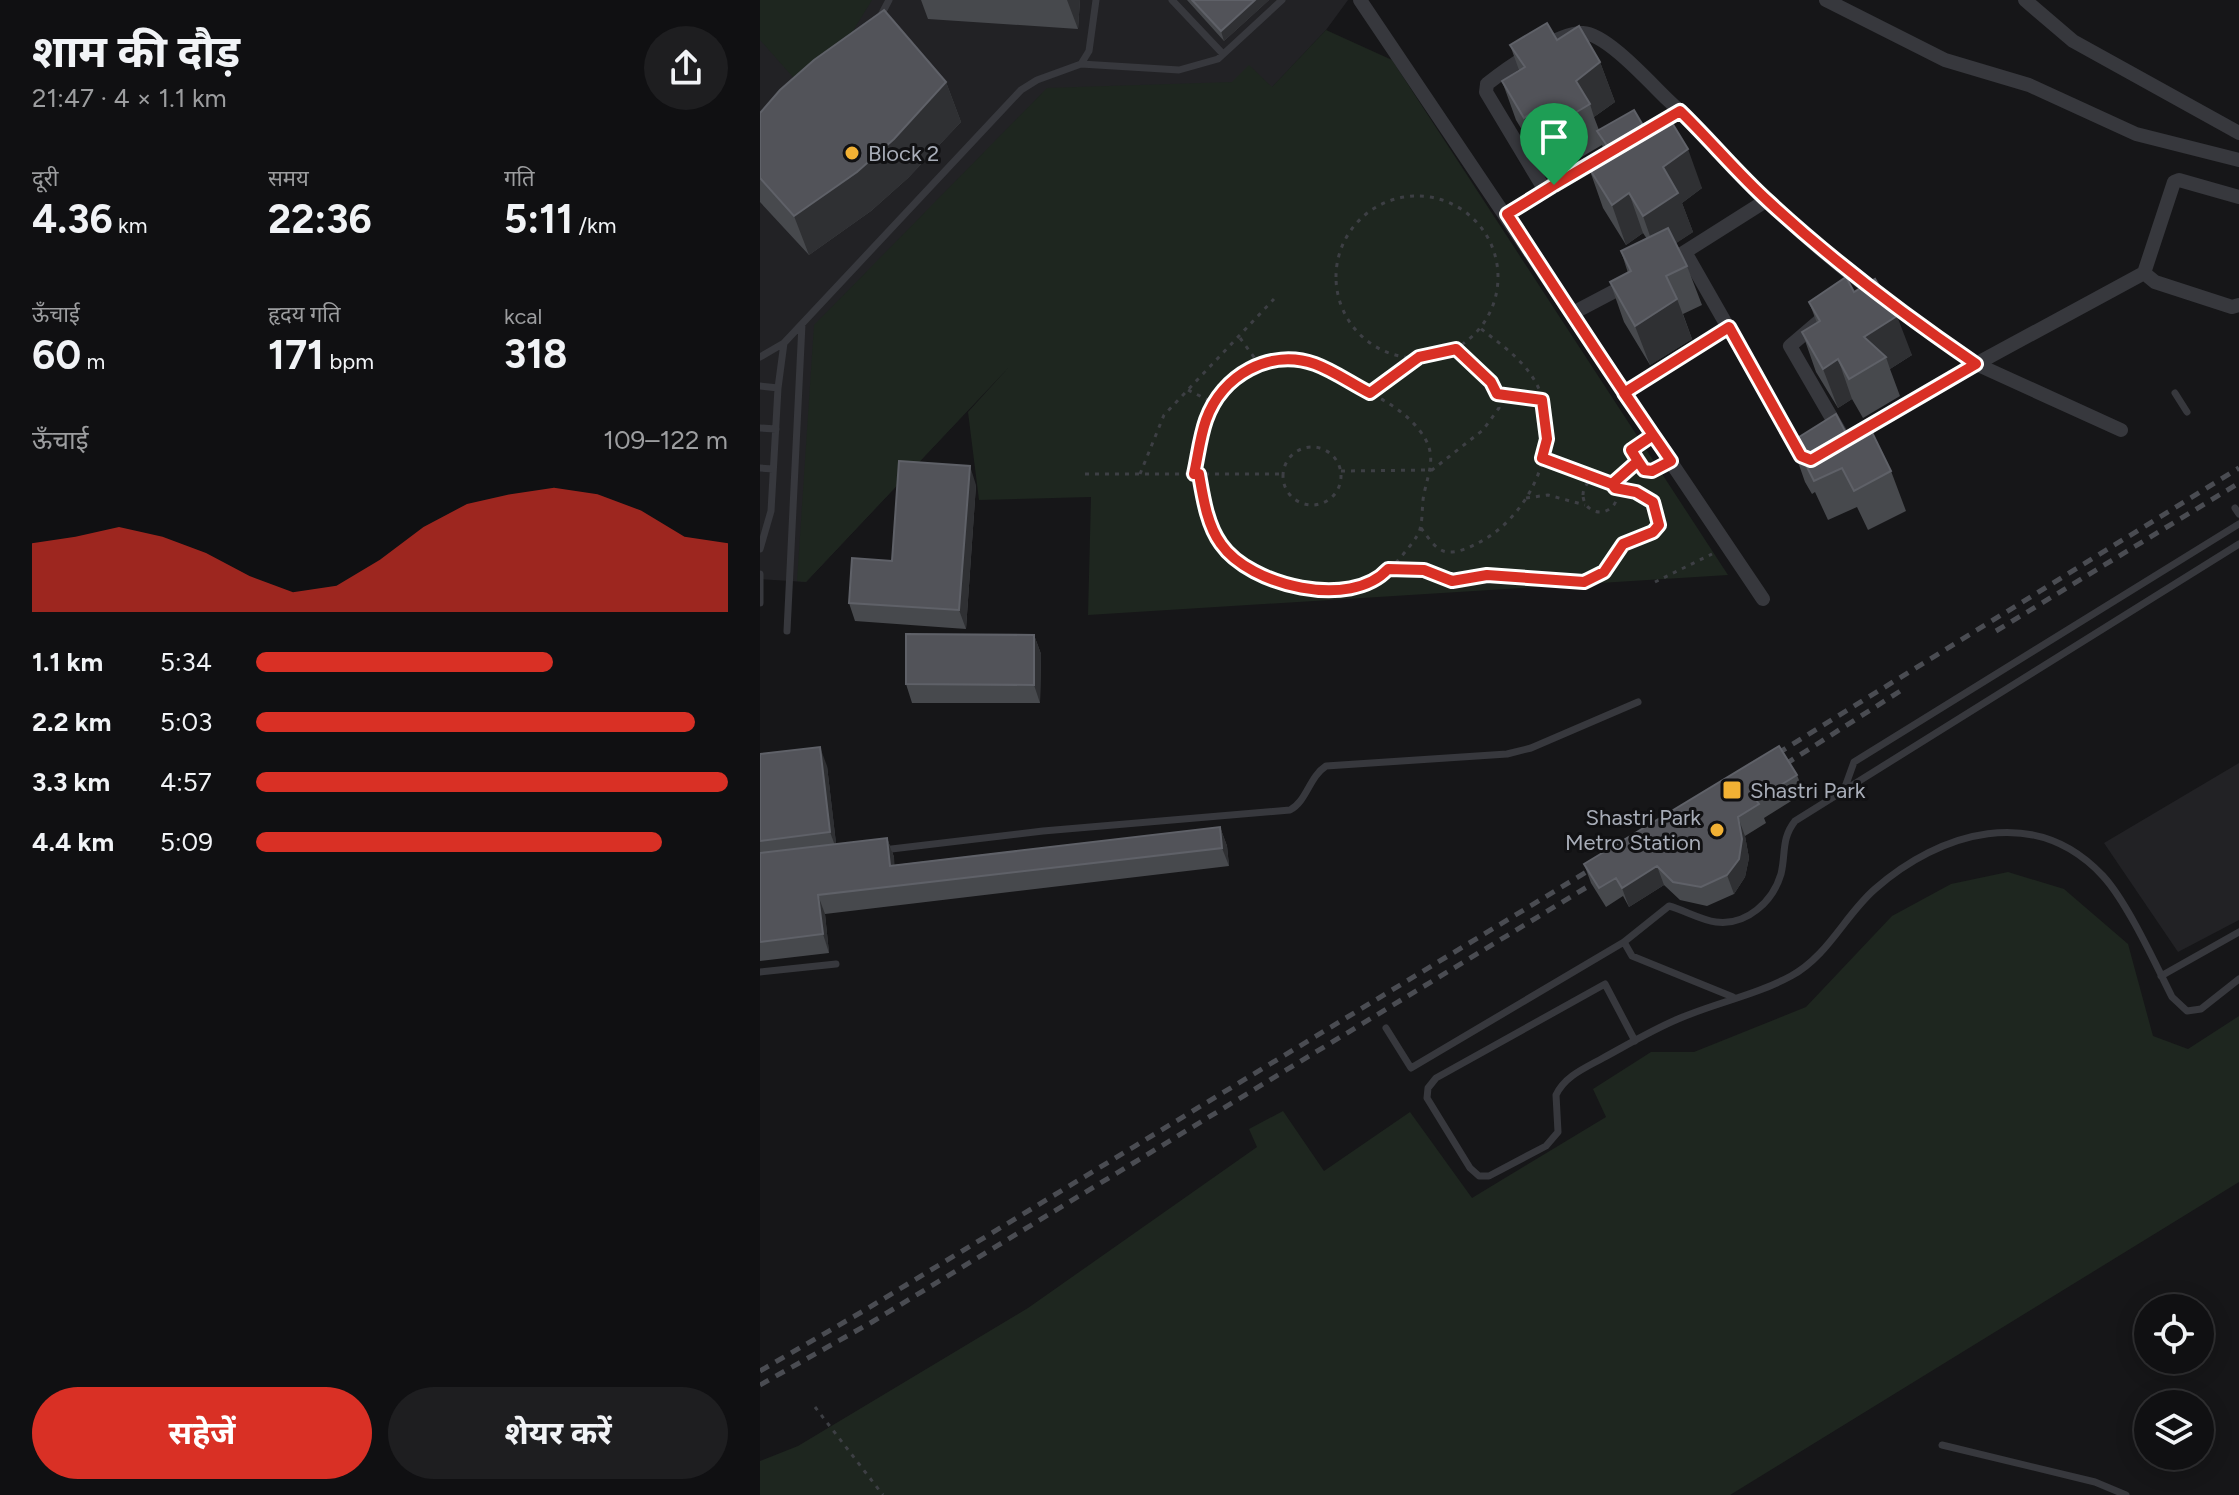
<!DOCTYPE html>
<html lang="hi">
<head>
<meta charset="utf-8">
<style>
	body { margin:0; font-family:Figtree,"Noto Sans Devanagari",sans-serif; background:#1e1e20; color:#f1f3f6; height:100vh; display:flex; flex-direction:column; font-size:30px; white-space:nowrap }
	* { box-sizing:border-box; margin:0 }
	p { font-size:26px; color:#9c9d9f }
	.icon { flex:none; width:44px; height:44px; fill:none; stroke:currentColor; stroke-width:2; stroke-linecap:round; stroke-linejoin:round }
	.map { position:relative; flex:1; overflow:hidden }
	.drawer { display:flex; flex-direction:column; background:#101012; width:760px }
	.drawer>* { flex:none }
	.buttons { position:absolute; left:1374px; top:1294px; display:grid; gap:16px }
	.buttons a { display:grid; place-items:center; width:80px; height:80px; border-radius:50%; background:#101012; box-shadow:0 4px 20px #0003,0 0 0 2px #303032; font-size:40px }
	.pin { position:absolute; display:grid; place-items:center; width:68px; height:68px; color:#fff; margin:-82px -34px; border-radius:50% 50% 50% 0; rotate:-45deg; box-shadow:0 0 8px #0007 }
	.pin .icon { rotate:45deg }
	.round { display:grid; place-items:center; flex:none; width:84px; height:84px; border-radius:42px; background:#1e1e20 }
	.summary { display:flex; align-items:center; justify-content:space-between; height:136px; padding:0 32px }
	h1 { font-size:44px; font-weight:700; line-height:60px }
	.stats { display:grid; grid-template-columns:repeat(3,1fr); gap:12px; height:136px; padding:8px 32px }
	.stats div { display:grid; align-content:center }
	.stats b { font-size:40px; font-weight:700 }
	.stats small { font-size:22px; font-weight:400 }
	.stats p { font-size:22px }
	.chart { height:224px; padding:16px 32px }
	.chart p { display:flex; justify-content:space-between }
	.chart svg { width:100%; height:144px; margin-top:8px; fill:#d93025; opacity:.7 }
	.button { display:flex; gap:16px; margin-top:auto; padding:16px 32px }
	.button a { flex:1; height:92px; border-radius:48px; background:#d93025; color:#fff; font-size:32px; font-weight:700; line-height:92px; text-align:center }
	.button a+a { background:#1e1e20; color:#f1f3f6 }
	ul { padding:0 32px; list-style:none; font-size:26px }
	li { display:grid; grid-template-columns:128px 96px 1fr; align-items:center; height:60px }
	li i { height:20px; border-radius:10px; background:#d93025 }
	main { display:flex; flex:1; min-height:0 }
	.map>svg:first-child { display:block }
</style>
</head>
<body>
<main>
<section class="drawer">
<div class="summary"><div><h1>शाम की दौड़</h1><p>21:47 · 4 × 1.1 km</p></div><a class="round"><svg class="icon" aria-label="share" viewBox="0 0 24 24"><path d="M12 15V3M7 8l5-5 5 5M5 13v7h14v-7"/></svg></a></div>
<div class="stats">
<div><p>दूरी</p><b>4.36<small> km</small></b></div>
<div><p>समय</p><b>22:36</b></div>
<div><p>गति</p><b>5:11<small> /km</small></b></div>
</div>
<div class="stats">
<div><p>ऊँचाई</p><b>60<small> m</small></b></div>
<div><p>हृदय गति</p><b>171<small> bpm</small></b></div>
<div><p>kcal</p><b>318</b></div>
</div>
<div class="chart"><p><span>ऊँचाई</span>109–122 m</p>
<svg viewBox="0 0 160 44" preserveAspectRatio="none"><path d="M0 44V23L10 21L20 18L30 21L40 26L50 33L60 38L70 36L80 28L90 18L100 11L110 8L120 6L130 8L140 13L150 21L160 23V44z"/></svg>
</div>
<ul>
<li><b>1.1 km</b>5:34<i style="width:63%"></i></li>
<li><b>2.2 km</b>5:03<i style="width:93%"></i></li>
<li><b>3.3 km</b>4:57<i style="width:100%"></i></li>
<li><b>4.4 km</b>5:09<i style="width:86%"></i></li>
</ul>
<div class="button"><a>सहेजें</a><a>शेयर करें</a></div>
</section>
<div class="map">
<svg width="1479" height="1495" viewBox="0 0 1479 1495">
	<rect width="100%" height="100%" fill="#161618"/>
	<!-- built -->
	<path fill="#222225" d="M 0,0 L 588,0 L 566,30 L 46,582 L 0,579 Z
		M 1479,763 L 1479,920 L 1418,952 L 1344,843 Z"/>
	<!-- green -->
	<path fill="#1e261f" d="M 0,0 L 112,0 L 72,65 L 47,93 L 0,40 Z
		M 566,30 L 632,60 L 968,575 L 328,615 L 331,497 L 219,500 L 208,412 L 249,367 L 46,582 L 37,581 L 54,325 L 287,88 L 472,82 L 489,65 L 512,87 Z
		M 1248,872 L 1304,889 L 1368,944 L 1393,1036 L 1428,1049 L 1479,1016 L 1479,1182 L 970,1495 L 0,1495 L 0,1461 L 38,1446 L 268,1308 L 497,1147 L 489,1129 L 523,1111 L 564,1171 L 650,1112 L 712,1198 L 846,1117 L 833,1089 L 891,1052 L 934,1052 L 1046,1007 L 1132,916 L 1191,884 Z"/>
	<g fill="none" stroke-linecap="round" stroke-linejoin="round">
		<!-- path -->
		<path stroke="#3d3f44" stroke-width="3" stroke-dasharray="4 6" stroke-linecap="butt" d="M576 277a81 81 0 1 1 162 0a81 81 0 1 1-162 0Z
			M 480,338 L 499,364
			M 428,390 L 454,403 L 447,418 L 434,474
			M 610,393 L 658,358
			M 737,394 L 781,400
			M 880,444 L 871,450 L 884,470 L 897,469
			M523 476a29 29 0 1 1 58 0a29 29 0 1 1-58 0Z
			M 783,458 L 835,479
			M 581,471 L 672,470 L 723,430 L 739,408 C 736,380 715,367 696,349
			M 325,474 L 523,474
			M 380,474 L 404,415 L 514,299
			M 439,474 C 443,497 447,530 464,548 C 500,586 574,606 621,576 C 633,568 649,548 657,536 C 664,525 661,507 664,494 C 669,470 678,454 660,431 C 639,403 599,388 569,372 C 521,347 486,365 454,403
			M823 495a17 17 0 1 1 34 0a17 17 0 1 1-34 0Z
			M 852,484 L 878,461
			M 766,498 L 788,495 L 825,505
			M 661,528 C 668,537 675,550 687,552 C 697,553 708,548 716,544 C 768,519 801,450 781,394 C 770,364 744,347 720,328
			M 628,569 L 664,570 L 692,581 L 727,575 L 824,582 L 844,572 L 863,544 L 893,532 L 899,525 L 893,502 L 876,492 L 855,488
			M 895,582 L 952,554
			M 55,1407 L 123,1495"/>
		<!-- lane -->
		<path stroke="#37383d" stroke-width="7" d="M 412,0 L 463,54
			M 119,19 L 129,0
			M 321,64 L 419,70 L 458,59 L 522,0
			M 24,343 L 261,90 L 277,80 L 321,64 L 329,51 L 336,0
			M 0,357 L 24,343 L 18,388
			M 0,386 L 18,388 L 11,511 L 0,549
			M 1415,393 L 1427,412
			M 0,428 L 16,429
			M 0,468 L 13,469
			M 1475,508 L 1479,514
			M 0,574 L 0,603
			M 27,631 L 42,324
			M 1085,787 L 1094,762 L 1479,524
			M 123,850 L 283,831 L 530,810 C 547,801 549,777 566,766 L 747,754 L 771,748 L 878,702
			M 0,972 L 76,964
			M 1401,976 L 1479,932
			M 973,997 L 872,956 L 864,942 L 909,906 C 924,910 941,920 956,922 C 987,926 1013,901 1021,874 C 1026,853 1021,839 1035,821 L 1479,544
			M 626,1028 L 651,1068 L 864,942
			M 875,1041 L 845,984 L 676,1078 L 668,1088 L 667,1098 L 710,1168 L 719,1176 L 729,1176 L 786,1146 L 798,1132 L 796,1095 C 805,1076 825,1068 843,1058 C 867,1045 892,1030 918,1019 C 955,1003 996,995 1031,976 C 1068,956 1085,915 1115,889 C 1180,832 1275,803 1343,876 C 1367,902 1395,963 1412,997 L 1427,1011 L 1441,1009 L 1479,979
			M 1182,1445 L 1335,1482 L 1366,1495"/>
		<!-- street -->
		<path stroke="#37383d" stroke-width="14" d="M 600,0 L 1003,599
			M 1066,0 L 1185,60 L 1269,85 L 1376,134 L 1479,160
			M 1265,0 L 1313,41 L 1479,133
			M 893,127 L 920,111
			M 861,146 L 794,185 L 783,187 L 726,92 L 727,84 C 747,68 798,32 823,33 C 847,34 890,83 908,100 C 942,132 973,167 1006,199 C 1068,262 1143,315 1216,364 L 1095,435
			M 747,214 L 789,188
			M 925,252 L 1042,457
			M 917,257 L 1007,200
			M 1384,273 L 1395,282 L 1472,307 L 1479,305
			M 1071,311 L 1030,346 L 1081,434
			M 811,314 L 868,284
			M 864,393 L 969,327
			M 1361,430 L 1216,364 L 1384,273 L 1414,182 L 1419,180 L 1479,197"/>
		<!-- rail -->
		<path stroke="#4a4c52" stroke-width="5" stroke-dasharray="10 8" stroke-linecap="butt" d="M 1236,631 L 1479,483
			M 1002,763 L 1479,468
			M 1010,774 L 1145,688
			M 0,1371 L 105,1310 L 846,860
			M 0,1385 L 112,1322 L 850,873"/>
	</g>
	<!-- wall -->
	<path fill="#47494d" d="M 161,0 L 320,0 L 318,29 L 168,19 Z
		M 427,0 L 509,0 L 464,41 Z
		M 797,40 L 840,62 L 855,102 L 834,117 L 839,130 L 884,127 L 942,188 L 922,203 L 933,232 L 916,243 L 927,266 L 942,305 L 923,314 L 932,339 L 890,365 L 864,322 L 850,282 L 868,273 L 861,251 L 887,239 L 883,233 L 866,245 L 843,208 L 829,168 L 846,157 L 842,145 L 808,165 L 796,146 L 779,158 L 756,120 L 742,81 L 759,70 L 750,45 Z
		M 186,82 L 201,122 L 148,178 L 111,211 L 49,255 L 0,202 L 0,113 Z
		M 1094,292 L 1152,355 L 1130,369 L 1140,396 L 1103,418 L 1092,399 L 1078,408 L 1056,372 L 1042,332 L 1057,323 L 1049,302 Z
		M 1087,435 L 1131,471 L 1146,511 L 1108,530 L 1097,507 L 1068,520 L 1055,492 L 1052,494 L 1045,482 L 1031,442 Z
		M 216,485 L 206,629 L 95,621 L 89,603 L 132,561 Z
		M 274,635 L 281,654 L 280,703 L 152,703 L 146,684 Z
		M 0,754 L 67,766 L 76,844 L 127,838 L 134,857 L 134,865 L 460,827 L 467,846 L 469,866 L 65,914 L 69,953 L 0,961 Z
		M 1037,775 L 1044,793 L 1004,818 L 1006,823 L 985,836 L 989,858 L 985,877 L 974,894 L 947,906 L 920,900 L 904,885 L 869,907 L 863,896 L 846,907 L 831,883 L 824,864 Z"/>
	<!-- shaded-wall -->
	<path fill="#2f3033" d="M 307,0 L 320,0 L 318,29 Z
		M 495,0 L 509,0 L 464,41 L 461,31 Z
		M 840,62 L 855,102 L 834,117 L 830,104 L 816,81 Z
		M 186,82 L 201,122 L 148,178 L 111,211 L 49,255 L 34,216 Z
		M 781,107 L 796,146 L 779,158 L 764,118 Z
		M 928,149 L 942,188 L 922,203 L 933,232 L 897,256 L 883,216 L 903,167 Z
		M 869,193 L 883,233 L 866,245 L 852,205 Z
		M 917,299 L 932,339 L 890,365 L 875,326 Z
		M 1137,316 L 1152,355 L 1130,369 L 1126,357 L 1104,337 Z
		M 1078,359 L 1092,399 L 1078,408 L 1063,369 Z
		M 210,466 L 216,485 L 206,629 L 199,610 Z
		M 274,635 L 281,654 L 280,703 L 274,685 Z
		M 60,747 L 67,766 L 77,851 L 70,832 Z
		M 978,817 L 985,836 L 989,858 L 985,877 L 974,894 L 967,875 Z
		M 460,827 L 467,846 L 469,866 L 462,848 Z
		M 127,838 L 134,857 L 136,884 L 130,866 Z
		M 897,866 L 904,885 L 869,907 L 862,888 Z
		M 58,895 L 65,914 L 69,953 L 63,934 Z"/>
	<!-- building -->
	<path fill="#525359" stroke="#5f6168" stroke-width="2" d="M 432,0 L 495,0 L 461,31 Z
		M 124,10 L 186,82 L 134,139 L 97,172 L 34,216 L 0,178 L 0,113 L 20,90 L 54,60 Z
		M 787,23 L 797,40 L 819,26 L 840,62 L 816,81 L 830,104 L 793,126 L 781,107 L 764,118 L 742,81 L 765,67 L 750,45 Z
		M 874,110 L 884,127 L 906,113 L 928,149 L 903,167 L 918,193 L 883,216 L 869,193 L 852,205 L 829,168 L 852,153 L 837,131 Z
		M 908,228 L 927,266 L 906,276 L 917,299 L 875,326 L 850,282 L 871,271 L 861,251 Z
		M 1086,277 L 1094,292 L 1115,279 L 1137,316 L 1104,337 L 1126,357 L 1089,379 L 1078,359 L 1063,369 L 1042,332 L 1060,321 L 1049,302 Z
		M 1076,414 L 1087,435 L 1108,424 L 1131,471 L 1094,491 L 1082,468 L 1054,481 L 1040,453 L 1037,454 L 1031,442 Z
		M 139,461 L 210,466 L 199,610 L 89,603 L 92,558 L 132,561 Z
		M 146,634 L 274,635 L 274,685 L 146,684 Z
		M 1019,746 L 1037,775 L 996,800 L 999,804 L 978,817 L 982,839 L 979,859 L 967,875 L 941,887 L 913,882 L 897,866 L 862,888 L 856,878 L 839,888 L 824,864 Z
		M 60,747 L 70,832 L 0,841 L 0,754 Z
		M 460,827 L 462,848 L 58,895 L 63,934 L 0,942 L 0,853 L 127,838 L 130,866 Z"/>
	<g fill="none" stroke-linecap="round" stroke-linejoin="round">
		<defs>
			<path id="route" d="M 794,185 L 747,214 C 795,288 843,362 893,435 L 871,450 L 878,461 L 852,484 L 782,458 L 787,439 L 782,400 L 737,394 L 731,382 L 696,349 L 659,357 L 610,393 C 592,384 574,371 555,364 C 510,348 462,375 446,420 C 440,437 438,456 434,474 L 439,474 C 443,497 447,525 461,544 C 490,586 591,610 628,569 L 664,570 L 692,581 L 727,575 L 824,582 L 844,572 L 863,544 L 893,532 L 899,525 L 893,502 L 876,492 L 855,488 L 852,484 L 878,461 L 884,470 L 892,471 L 911,461 L 864,393 L 969,327 L 1041,456 L 1051,460 L 1216,364 C 1144,315 1074,262 1009,202 C 978,174 950,140 920,111 L 794,185"/>
		</defs>
		<!-- route casing -->
		<use href="#route" stroke="#fff" stroke-width="16"/>
		<!-- route -->
		<use href="#route" stroke="#d93025" stroke-width="10"/>
	</g>
	<!-- markers -->
	<g fill="#f2b134" stroke="#111113" stroke-width="3">
		<circle cx="92" cy="153" r="8"/>
		<rect x="962" y="780" width="20" height="20" rx="4"/>
		<circle cx="957" cy="830" r="8"/>
	</g>
	<g text-anchor="middle" dominant-baseline="central" stroke-width="6" stroke-linejoin="round" paint-order="stroke">
		<!-- poi labels -->
		<g font-size="22" fill="#a8adb8" stroke="#111113" text-anchor="start">
			<text x="108" y="153">Block 2</text>
			<text x="990" y="790">Shastri Park</text>
			<text x="941" y="817" text-anchor="end">Shastri Park<tspan x="941" dy="25">Metro Station</tspan></text>
		</g>
	</g>
</svg>
<div class="buttons">
<a><svg class="icon" aria-label="locate" viewBox="0 0 24 24"><circle cx="12" cy="12" r="6"/><path d="M12 2v4M12 18v4M2 12h4M18 12h4"/></svg></a>
<a><svg class="icon" aria-label="layers" viewBox="0 0 24 24"><path d="M12 4l9 5-9 5-9-5zM3 14l9 5 9-5"/></svg></a>
</div>
<div class="pin" style="left:794px;top:185px;background:#1e9e55"><svg class="icon" aria-label="arrive" viewBox="0 0 24 24"><path d="M6 21V4h12l-3 4 3 4H6"/></svg></div>
</div>
</main>
</body>
</html>
